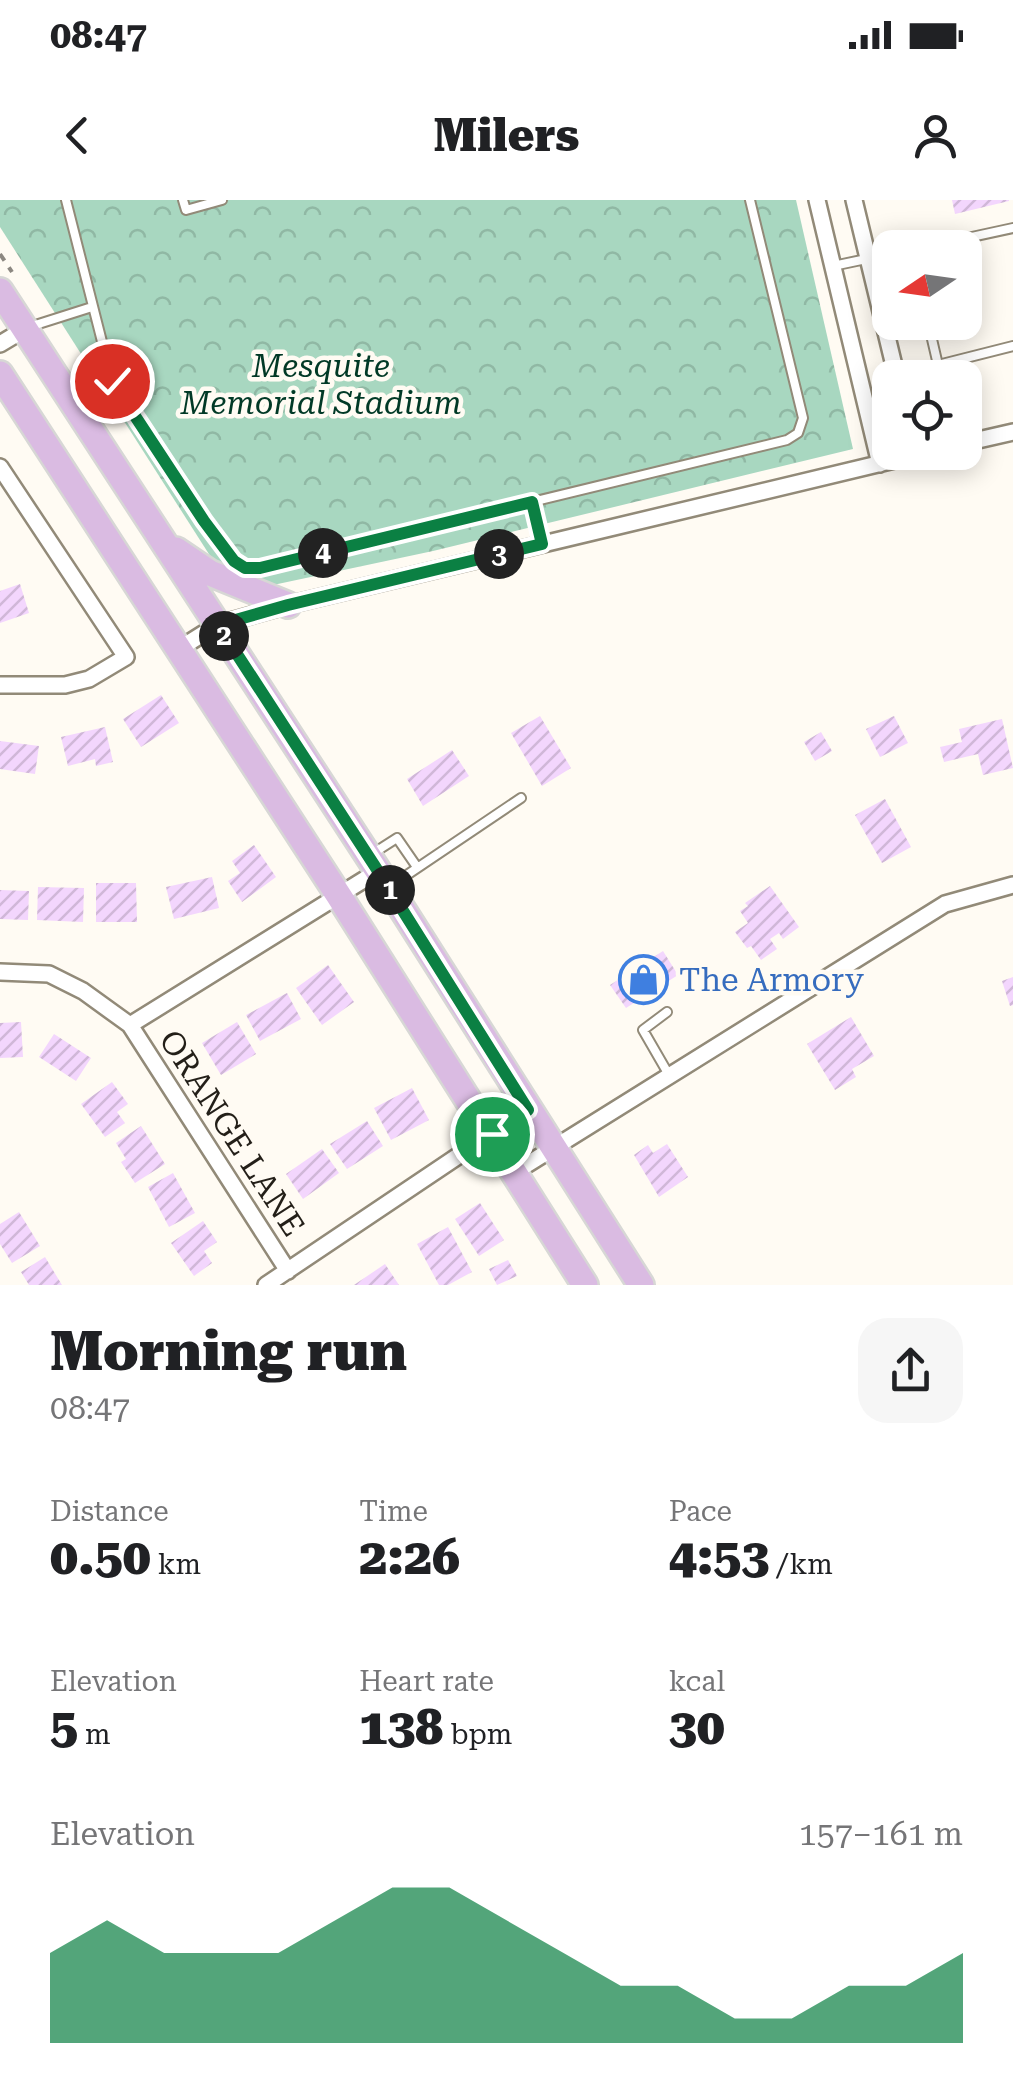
<!DOCTYPE html>
<html lang="en">
<head>
<meta charset="utf-8">
<style>
	body { margin:0; font-family:"Roboto Serif",serif; background:#f6f6f6; color:#202124; height:100vh; display:flex; flex-direction:column; font-size:38px; white-space:nowrap }
	* { box-sizing:border-box; margin:0 }
	p { font-size:32px; color:#757577 }
	.icon { flex:none; width:55px; height:55px; fill:none; stroke:currentColor; stroke-width:2; stroke-linecap:round; stroke-linejoin:round }
	.map { position:relative; height:1085px; overflow:hidden }
	.sheet { display:flex; flex-direction:column; background:#fff; flex:1 }
	.sheet>* { flex:none }
	.needle { width:65px; rotate:257deg }
	.buttons { position:absolute; left:872px; top:30px; display:grid; gap:20px }
	.buttons a { display:grid; place-items:center; width:110px; height:110px; border-radius:20px; background:#fff; box-shadow:0 5px 25px #0003; font-size:50px }
	.pin { position:absolute; display:grid; place-items:center; width:85px; height:85px; color:#fff; margin:-42px; border:5px solid #fff; border-radius:50%; box-shadow:0 2px 10px #0007 }
	.km { position:absolute; width:50px; height:50px; margin:-25px; border-radius:50%; background:#222; color:#fff; font-size:28px; line-height:50px; text-align:center }
	.round { display:grid; place-items:center; flex:none; width:105px; height:105px; border-radius:30px; background:#f6f6f6 }
	.head { display:flex; align-items:center; justify-content:space-between; height:170px; padding:0 50px }
	h1 { font-size:55px; font-weight:800; line-height:75px }
	.metrics { display:grid; grid-template-columns:repeat(3,1fr); gap:15px; height:170px; padding:10px 50px }
	.metrics div { display:grid; align-content:center }
	.metrics b { font-size:50px; font-weight:800 }
	.metrics small { font-size:28px; font-weight:400 }
	.metrics p { font-size:28px }
	.chart { height:280px; padding:20px 50px }
	.chart p { display:flex; justify-content:space-between }
	.chart svg { width:100%; height:180px; margin-top:10px; fill:#0b8043; opacity:.7 }
	.status { display:flex; justify-content:space-between; align-items:center; height:70px; padding:0 50px; background:#fff; direction:ltr }
	.status svg { height:28px; fill:currentColor }
	header { display:flex; justify-content:space-between; align-items:center; height:130px; padding:0 50px; background:#fff; font-size:45px; font-weight:800 }
	.map>svg:first-child { display:block }
</style>
</head>
<body>
<div class="status"><b>08:47</b><svg viewBox="0 0 49 12"><path d="M0 12V9h3v3zM5 12V6h3v6zM10 12V3h3v9zM15 12V0h3v12zM26 1h20v11H26zM47 4h2v5h-2z"/></svg></div>
<header><svg class="icon" aria-label="back" viewBox="0 0 24 24"><path d="M15 5l-7 7 7 7"/></svg>Milers<svg class="icon" aria-label="person" viewBox="0 0 24 24"><circle cx="12" cy="8" r="4"/><path d="M4 21q1-7 8-7t8 7"/></svg></header>
<div class="map">
<svg width="1013" height="1085" viewBox="0 0 1013 1085">
	<defs>
		<pattern id="forest-crowns" width="20" height="18" patternUnits="userSpaceOnUse" patternTransform="scale(2.5)"><rect width="20" height="18" fill="#a8d7c0"/><path d="M2 6a3 3 0 1 1 6 0M12 15a3 3 0 1 1 6 0" fill="none" stroke="#90b8a4"/></pattern>
		<pattern id="building-hatch" width="6" height="6" patternUnits="userSpaceOnUse" patternTransform="scale(2.5)"><rect width="6" height="6" fill="#f3d6fd"/><path d="M-1 1l2-2M0 6l6-6M5 7l2-2" fill="none" stroke="#d0b7d8"/></pattern>
	</defs>
	<rect width="100%" height="100%" fill="#fffbf3"/>
	<!-- forest -->
	<path fill="url(#forest-crowns)" d="M 0,0 L 796,0 L 853,249 L 433,351 L 273,385 L 214,362 L 0,27 Z"/>
	<!-- building -->
	<path fill="url(#building-hatch)" d="M 952,0 L 1009,0 L 1009,1 L 955,14 Z
		M 20,384 L 29,413 L 0,423 L 0,391 Z
		M 161,495 L 179,523 L 141,547 L 123,519 Z
		M 540,516 L 571,568 L 542,586 L 511,533 Z
		M 894,516 L 908,543 L 880,557 L 866,529 Z
		M 1002,519 L 1013,568 L 983,575 L 978,554 L 944,562 L 940,547 L 962,542 L 959,529 Z
		M 105,527 L 113,562 L 96,566 L 95,559 L 68,566 L 61,537 Z
		M 821,532 L 832,551 L 815,561 L 804,542 Z
		M 0,541 L 39,546 L 35,574 L 0,569 Z
		M 452,550 L 469,576 L 423,606 L 407,579 Z
		M 885,599 L 911,647 L 882,663 L 855,615 Z
		M 254,645 L 276,677 L 242,702 L 228,681 L 240,673 L 232,661 Z
		M 212,677 L 219,708 L 174,719 L 166,687 Z
		M 96,683 L 136,683 L 137,722 L 96,722 Z
		M 770,686 L 799,727 L 783,739 L 779,733 L 770,739 L 777,749 L 761,760 L 751,746 L 747,748 L 735,732 L 748,723 L 740,711 L 748,706 L 745,703 Z
		M 38,687 L 84,688 L 83,722 L 37,720 Z
		M 0,690 L 29,691 L 28,720 L 0,719 Z
		M 663,751 L 678,775 L 626,808 L 610,785 Z
		M 328,765 L 354,802 L 322,825 L 296,788 Z
		M 1013,777 L 1013,805 L 1010,806 L 1002,781 Z
		M 287,793 L 301,819 L 260,841 L 246,815 Z
		M 851,817 L 874,856 L 852,869 L 856,877 L 835,890 L 807,844 Z
		M 21,822 L 23,857 L 0,858 L 0,823 Z
		M 237,822 L 256,854 L 221,875 L 202,843 Z
		M 54,834 L 91,858 L 76,881 L 39,857 Z
		M 112,882 L 128,904 L 117,912 L 125,923 L 105,937 L 81,904 Z
		M 412,888 L 429,920 L 391,940 L 374,908 Z
		M 367,921 L 383,946 L 347,969 L 330,944 Z
		M 141,926 L 165,964 L 135,983 L 121,962 L 126,959 L 116,943 Z
		M 667,944 L 688,977 L 659,997 L 634,955 L 648,945 L 653,953 Z
		M 322,949 L 339,973 L 303,999 L 286,974 Z
		M 173,973 L 195,1013 L 169,1027 L 148,987 Z
		M 480,1003 L 504,1040 L 479,1056 L 455,1019 Z
		M 19,1012 L 40,1046 L 12,1063 L 0,1044 L 0,1024 Z
		M 203,1021 L 217,1042 L 204,1051 L 212,1063 L 194,1076 L 171,1043 Z
		M 448,1027 L 472,1072 L 448,1085 L 439,1085 L 417,1044 Z
		M 45,1057 L 62,1085 L 29,1085 L 21,1072 Z
		M 508,1060 L 517,1076 L 497,1085 L 489,1069 Z
		M 385,1064 L 399,1085 L 354,1085 Z"/>
	<g fill="none" stroke-linecap="round" stroke-linejoin="round">
		<defs>
			<path id="service" d="M 66,0 L 112,181 L 203,321 L 234,361 L 245,368 L 260,368 L 787,240 L 798,233 L 803,218 L 750,0
				M 183,0 L 186,10 L 222,0
				M 921,48 L 1013,28
				M 833,66 L 890,54
				M 928,122 L 938,165 L 1013,146
				M 29,127 L 92,107
				M 532,302 L 542,344
				M 372,654 L 397,638 L 417,667
				M 392,685 L 521,598
				M 667,812 L 643,830 L 669,875"/>
			<path id="minor" d="M 817,0 L 880,264
				M 854,0 L 897,178
				M 0,144 L 25,129
				M 965,243 L 1013,232
				M 0,267 L 126,457 L 89,479 L 65,485 L 0,485
				M 179,449 L 217,425 L 288,405 L 928,252
				M 0,772 L 49,774 L 83,791 L 130,825 L 288,1071
				M 130,825 L 378,671
				M 515,972 L 945,704 L 1013,685
				M 266,1085 L 528,909"/>
			<path id="primary" d="M 0,91 L 378,671 L 641,1085
				M 0,174 L 339,696 L 585,1085
				M 176,350 L 210,373 L 288,405"/>
		</defs>
		<!-- service casing -->
		<use href="#service" stroke="#928a78" stroke-width="12"/>
		<!-- minor casing -->
		<use href="#minor" stroke="#928a78" stroke-width="20"/>
		<!-- primary casing -->
		<use href="#primary" stroke="#d7d7d5" stroke-width="30"/>
		<!-- path -->
		<path stroke="#8c8881" stroke-width="4" stroke-dasharray="8 8" stroke-linecap="butt" d="M 0,54 L 12,72"/>
		<!-- service -->
		<use href="#service" stroke="#fff" stroke-width="8"/>
		<!-- minor -->
		<use href="#minor" stroke="#fff" stroke-width="15"/>
		<!-- primary -->
		<use href="#primary" stroke="#dabbe2" stroke-width="25"/>
	</g>
	<g fill="none" stroke-linecap="round" stroke-linejoin="round">
		<defs>
			<path id="route" d="M 112,181 L 204,321 L 234,361 L 245,368 L 260,368 L 532,302 L 542,344 L 288,405 L 218,425 L 378,671 L 528,910 L 492,934"/>
		</defs>
		<!-- route casing -->
		<use href="#route" stroke="#fff" stroke-width="20"/>
		<!-- route -->
		<use href="#route" stroke="#0b8043" stroke-width="12"/>
	</g>
	<!-- icons -->
	<defs>
		<symbol id="shop-ring" viewBox="-11 -11 22 22"><circle r="9.5" fill="#fffbf3" stroke="#3f7fe0" stroke-width="1.5"/><path d="M-5-2.5h2.3a2.7 3.5 0 0 1 5.4 0H5L5.5 6h-11ZM-1.5-2.5h3a1.5 2.3 0 0 0-3 0Z" fill="#3f7fe0"/></symbol>
	</defs>
	<g fill-rule="evenodd">
		<use href="#shop-ring" x="616" y="752" width="55" height="55"/>
	</g>
	<g text-anchor="middle" dominant-baseline="central" stroke-width="9" stroke-linejoin="round" paint-order="stroke">
		<!-- park labels -->
		<g font-size="32" font-style="italic" fill="#013926" stroke="#fffbf3">
			<text x="321" y="166">Mesquite<tspan x="321" dy="37">Memorial Stadium</tspan></text>
		</g>
		<!-- shop labels -->
		<g font-size="32" fill="#366cbe" stroke="#fffbf3" text-anchor="start">
			<text x="679" y="780">The Armory</text>
		</g>
		<!-- street labels -->
		<g font-size="32" fill="#231f18" stroke="#fffbf3">
			<text transform="translate(232 933) rotate(57)">ORANGE LANE</text>
		</g>
	</g>
</svg>
<div class="buttons">
<a><svg class="needle" viewBox="-14 -14 28 28"><path d="M0-13l5 13h-10z" fill="#e53935"/><path d="M0 13l5-13h-10z" fill="#757577"/></svg></a>
<a><svg class="icon" aria-label="locate" viewBox="0 0 24 24"><circle cx="12" cy="12" r="6"/><path d="M12 2v4M12 18v4M2 12h4M18 12h4"/></svg></a>
</div>
<div class="pin" style="left:492px;top:934px;background:#1e9e55"><svg class="icon" aria-label="arrive" viewBox="0 0 24 24"><path d="M6 21V4h12l-3 4 3 4H6"/></svg></div>
<div class="pin" style="left:112px;top:181px;background:#d93025"><svg class="icon" aria-label="check" viewBox="0 0 24 24"><path d="M5 12l5 5 9-10"/></svg></div>
<b class="km" style="left:390px;top:690px">1</b>
<b class="km" style="left:224px;top:436px">2</b>
<b class="km" style="left:499px;top:354px">3</b>
<b class="km" style="left:323px;top:353px">4</b>
</div>
<section class="sheet">
<div class="head"><div><h1>Morning run</h1><p>08:47</p></div><a class="round"><svg class="icon" aria-label="share" viewBox="0 0 24 24"><path d="M12 15V3M7 8l5-5 5 5M5 13v7h14v-7"/></svg></a></div>
<div class="metrics">
<div><p>Distance</p><b>0.50<small> km</small></b></div>
<div><p>Time</p><b>2:26</b></div>
<div><p>Pace</p><b>4:53<small> /km</small></b></div>
</div>
<div class="metrics">
<div><p>Elevation</p><b>5<small> m</small></b></div>
<div><p>Heart rate</p><b>138<small> bpm</small></b></div>
<div><p>kcal</p><b>30</b></div>
</div>
<div class="chart"><p><span>Elevation</span>157–161 m</p>
<svg viewBox="0 0 160 44" preserveAspectRatio="none"><path d="M0 44V22L10 14L20 22L30 22L40 22L50 14L60 6L70 6L80 14L90 22L100 30L110 30L120 38L130 38L140 30L150 30L160 22V44z"/></svg>
</div>
</section>
</body>
</html>
